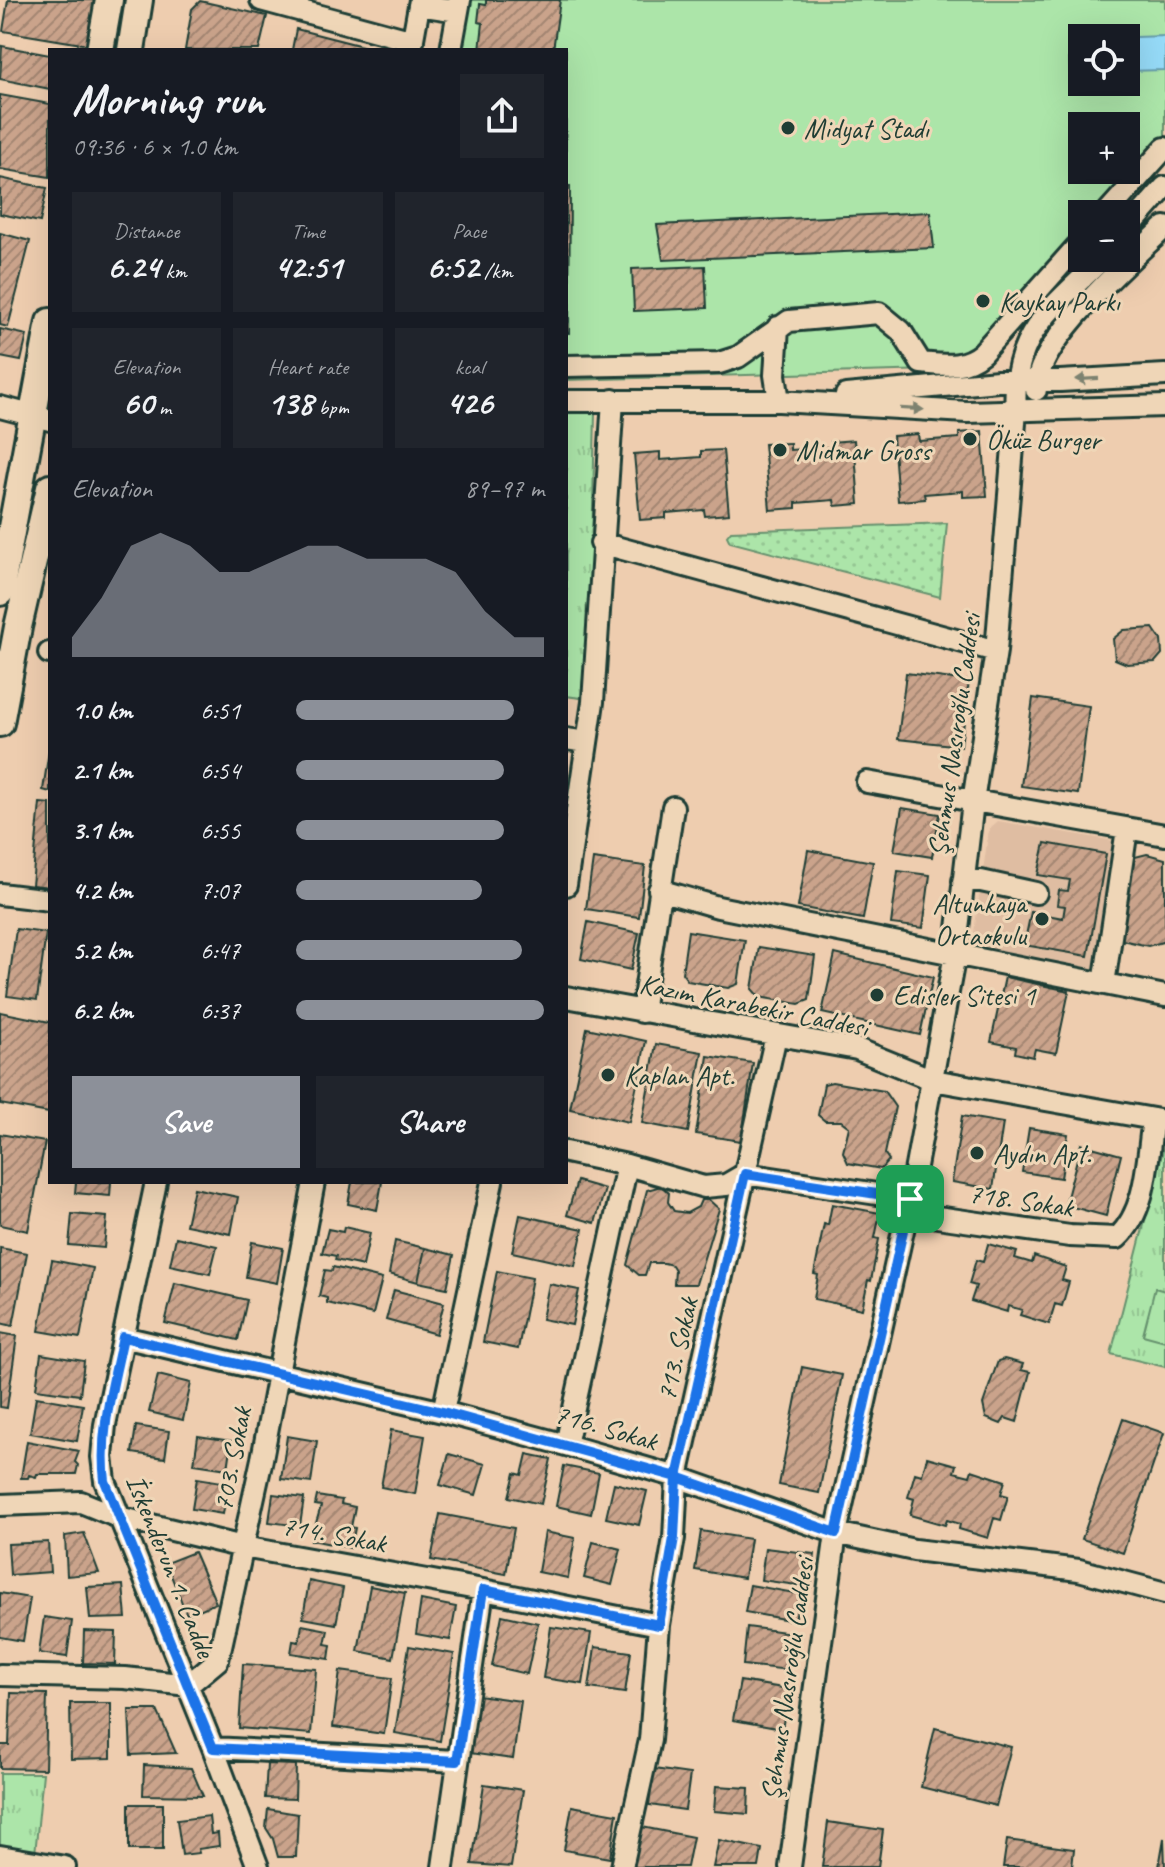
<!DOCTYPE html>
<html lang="en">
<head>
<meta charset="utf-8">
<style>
	body { margin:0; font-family:Caveat,sans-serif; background:#20242c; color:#f1f3f6; height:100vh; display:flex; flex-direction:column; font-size:30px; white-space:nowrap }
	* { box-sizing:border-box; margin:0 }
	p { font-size:26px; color:#9ea1a6 }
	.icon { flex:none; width:44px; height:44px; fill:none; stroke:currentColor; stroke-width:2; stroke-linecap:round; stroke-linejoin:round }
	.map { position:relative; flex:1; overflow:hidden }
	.sheet { position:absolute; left:48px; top:48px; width:520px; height:1136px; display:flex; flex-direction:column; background:#171b24; border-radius:0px; box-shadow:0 8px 32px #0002 }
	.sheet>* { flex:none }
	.buttons { position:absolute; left:1068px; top:24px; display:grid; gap:16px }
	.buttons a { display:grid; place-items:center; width:72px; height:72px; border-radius:0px; background:#171b24; box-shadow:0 8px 32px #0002; font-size:40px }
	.pin { position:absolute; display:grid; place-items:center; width:68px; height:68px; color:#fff; margin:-34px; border-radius:16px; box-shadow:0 4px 12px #0006 }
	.round { display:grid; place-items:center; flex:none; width:84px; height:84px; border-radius:0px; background:#20242c }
	.headline { display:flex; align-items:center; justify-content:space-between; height:136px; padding:0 24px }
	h1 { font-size:44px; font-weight:700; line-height:60px }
	.stats { display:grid; grid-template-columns:repeat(3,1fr); gap:12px; height:136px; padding:8px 24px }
	.stats div { display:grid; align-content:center; border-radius:0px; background:#20242c; text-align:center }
	.stats b { font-size:34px; font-weight:700 }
	.stats small { font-size:22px; font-weight:400 }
	.stats p { font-size:22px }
	.chart { height:224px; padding:16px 24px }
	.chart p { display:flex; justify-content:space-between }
	.chart svg { width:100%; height:144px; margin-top:8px; fill:#8c9099; opacity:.7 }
	.cta { display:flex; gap:16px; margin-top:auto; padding:16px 24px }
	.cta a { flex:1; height:92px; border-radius:0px; background:#8c9099; color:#fff; font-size:32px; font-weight:700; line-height:92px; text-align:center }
	.cta a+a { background:#20242c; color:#f1f3f6 }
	ul { padding:0 24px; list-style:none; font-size:26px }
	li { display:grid; grid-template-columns:128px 96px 1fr; align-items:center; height:60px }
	li i { height:20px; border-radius:10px; background:#8c9099 }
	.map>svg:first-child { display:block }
</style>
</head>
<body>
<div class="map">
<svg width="1165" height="1867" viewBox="0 0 1165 1867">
	<defs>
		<pattern id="grass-dots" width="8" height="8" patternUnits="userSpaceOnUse" patternTransform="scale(2)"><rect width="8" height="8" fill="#ace5a9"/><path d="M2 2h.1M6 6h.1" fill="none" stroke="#94c592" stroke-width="1.8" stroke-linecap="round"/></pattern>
		<pattern id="park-tufts" width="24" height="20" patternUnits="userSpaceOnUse" patternTransform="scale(2)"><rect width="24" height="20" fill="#ace5a9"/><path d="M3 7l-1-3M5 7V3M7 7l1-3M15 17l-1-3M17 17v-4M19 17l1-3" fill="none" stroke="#94c592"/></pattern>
		<pattern id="building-hatch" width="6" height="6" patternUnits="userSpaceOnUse" patternTransform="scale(2)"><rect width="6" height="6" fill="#caa38b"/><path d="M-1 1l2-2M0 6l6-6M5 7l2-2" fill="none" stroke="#a38672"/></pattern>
	</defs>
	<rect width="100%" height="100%" fill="#eecdaf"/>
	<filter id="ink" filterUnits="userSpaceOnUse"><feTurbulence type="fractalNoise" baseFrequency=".0125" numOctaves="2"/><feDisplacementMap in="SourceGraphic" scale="16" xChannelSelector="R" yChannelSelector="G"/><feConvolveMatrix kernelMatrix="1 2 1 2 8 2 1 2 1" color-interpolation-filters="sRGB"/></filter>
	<g filter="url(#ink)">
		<!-- built -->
		<path fill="#dfbda2" d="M 998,821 L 1121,842 L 1101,973 L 972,946 L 989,829 Z"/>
		<!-- grass -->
		<path fill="url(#grass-dots)" stroke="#66916e" stroke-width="2" d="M 947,523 L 940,597 L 730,542 L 727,536 L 731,531 Z"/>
		<!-- park -->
		<path fill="url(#park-tufts)" stroke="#66916e" stroke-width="2" d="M 595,412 L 591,599 L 581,698 L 566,696 L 566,413 Z
			M 1165,1142 L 1165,1367 L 1111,1354 Z
			M 0,1773 L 43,1773 L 35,1854 L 0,1848 Z"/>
		<!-- pitch -->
		<path fill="#ace5a9" stroke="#66916e" stroke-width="2" fill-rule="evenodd" d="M 452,0 L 1165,0 L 1165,161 L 1117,214 L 1082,214 L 1082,252 L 968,369 L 566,380 L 566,50 L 443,50 ZM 1082,38 L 1126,38 L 1126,82 L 1082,82 ZM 1082,126 L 1126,126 L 1126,170 L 1082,170 Z
			M 1155,1288 L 1165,1291 L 1165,1341 L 1143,1335 Z"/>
		<!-- water -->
		<path fill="#96dbf8" stroke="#669caa" stroke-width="2" d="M 1165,36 L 1165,70 L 1126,71 L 1126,38 L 1104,38 Z"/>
		<!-- building -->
		<path fill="url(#building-hatch)" stroke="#1f3d34" stroke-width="2" d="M 8,0 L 95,0 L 88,45 L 3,31 Z
			M 486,0 L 560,0 L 553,50 L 480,50 L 483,23 L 478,22 L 480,4 L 486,5 Z
			M 200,1 L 267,16 L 259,50 L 185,50 L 192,9 Z
			M 296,29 L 370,48 L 372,50 L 292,50 Z
			M 1095,35 L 1095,38 L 1082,38 L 1082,73 L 1070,74 L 1069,36 Z
			M 2,46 L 50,55 L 50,89 L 0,79 Z
			M 0,95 L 50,104 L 50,177 L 0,169 Z
			M 0,178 L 47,188 L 40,222 L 0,214 Z
			M 566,186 L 570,186 L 569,333 L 566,333 Z
			M 930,212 L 934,248 L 663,260 L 657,225 Z
			M 0,233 L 30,241 L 8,327 L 0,325 Z
			M 705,266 L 707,308 L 634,311 L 632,269 Z
			M 0,329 L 27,335 L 21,361 L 0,357 Z
			M 982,431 L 987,496 L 963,497 L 963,491 L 924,494 L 925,499 L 898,501 L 893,436 L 918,434 L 919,441 L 959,438 L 959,433 Z
			M 854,440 L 859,504 L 835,506 L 834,500 L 796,503 L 796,508 L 770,510 L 764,444 L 790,443 L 790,450 L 831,447 L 831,442 Z
			M 723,450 L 729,514 L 705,516 L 704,510 L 666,513 L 666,518 L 640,520 L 634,454 L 660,452 L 660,460 L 701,457 L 701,451 Z
			M 1153,628 L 1161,640 L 1162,654 L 1155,662 L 1127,664 L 1115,659 L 1113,639 L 1124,630 Z
			M 906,673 L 969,681 L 961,746 L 898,739 Z
			M 1033,698 L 1089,706 L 1078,794 L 1021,786 Z
			M 50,744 L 50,792 L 43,790 Z
			M 40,803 L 50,804 L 50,887 L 32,885 Z
			M 902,808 L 940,814 L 932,857 L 894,851 Z
			M 1045,843 L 1106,854 L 1088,956 L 1024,945 L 1031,912 L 1063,918 L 1065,906 L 1057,905 L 1059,890 L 1068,891 L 1070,880 L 1038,875 Z
			M 808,850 L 873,862 L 863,919 L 798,907 Z
			M 1147,854 L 1165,859 L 1165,939 L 1163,942 L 1148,946 L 1122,940 L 1119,935 L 1127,859 Z
			M 593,859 L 645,866 L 639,917 L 586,909 Z
			M 898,871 L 930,875 L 923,928 L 891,924 Z
			M 588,922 L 639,933 L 631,970 L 581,959 Z
			M 16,929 L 46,933 L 37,1000 L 7,996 Z
			M 688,931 L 745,940 L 738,984 L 728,988 L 688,981 L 682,973 Z
			M 759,947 L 815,956 L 809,1000 L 799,1004 L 759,997 L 752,989 Z
			M 835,954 L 933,977 L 920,1035 L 822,1013 Z
			M 1005,977 L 1069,991 L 1056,1053 L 1035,1049 L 1033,1057 L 1015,1053 L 1016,1047 L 991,1042 Z
			M 0,1012 L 50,1022 L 49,1113 L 0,1104 Z
			M 587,1028 L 646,1041 L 629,1122 L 570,1109 Z
			M 656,1044 L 702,1052 L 688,1132 L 642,1123 Z
			M 708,1056 L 753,1063 L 741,1141 L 696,1134 Z
			M 832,1082 L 884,1091 L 895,1107 L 885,1154 L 889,1160 L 881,1169 L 848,1163 L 843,1152 L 849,1127 L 841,1121 L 825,1121 L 818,1115 L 824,1084 Z
			M 962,1116 L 1003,1123 L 993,1189 L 952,1182 Z
			M 1029,1128 L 1068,1134 L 1061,1178 L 1022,1172 Z
			M 0,1134 L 45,1142 L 28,1231 L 0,1225 Z
			M 1081,1144 L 1121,1155 L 1106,1216 L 1065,1205 Z
			M 577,1181 L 605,1189 L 595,1223 L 567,1215 Z
			M 76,1182 L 111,1182 L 110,1196 L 75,1193 Z
			M 352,1182 L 382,1182 L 377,1210 L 348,1204 Z
			M 661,1186 L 669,1193 L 668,1202 L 674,1211 L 687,1213 L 698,1207 L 701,1200 L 709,1200 L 719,1209 L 696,1284 L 674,1284 L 675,1270 L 672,1265 L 664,1263 L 649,1263 L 645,1275 L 639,1275 L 627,1265 L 647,1190 Z
			M 194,1188 L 238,1197 L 231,1234 L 186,1225 Z
			M 832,1204 L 880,1213 L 875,1238 L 879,1239 L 871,1281 L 868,1280 L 862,1309 L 814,1299 L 818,1275 L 814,1274 L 824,1224 L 828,1225 Z
			M 72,1214 L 107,1217 L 104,1248 L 69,1245 Z
			M 520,1215 L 583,1229 L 575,1266 L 512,1252 Z
			M 344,1227 L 370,1233 L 363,1266 L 335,1260 L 336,1256 L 322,1253 L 328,1229 L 343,1232 Z
			M 176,1237 L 217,1246 L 210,1274 L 170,1265 Z
			M 395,1241 L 425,1248 L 418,1282 L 389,1274 Z
			M 252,1242 L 283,1248 L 277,1283 L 246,1277 Z
			M 988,1244 L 1017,1252 L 1015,1258 L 1032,1263 L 1034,1256 L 1066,1267 L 1062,1280 L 1069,1282 L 1062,1306 L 1055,1304 L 1049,1324 L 1020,1315 L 1022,1310 L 1008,1306 L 1007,1312 L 971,1301 L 976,1286 L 969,1284 L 976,1260 L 983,1262 Z
			M 0,1248 L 27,1253 L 13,1326 L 0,1323 Z
			M 425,1248 L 454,1255 L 447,1288 L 418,1282 Z
			M 52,1260 L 93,1268 L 80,1338 L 39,1331 Z
			M 333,1267 L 382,1279 L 373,1314 L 327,1303 L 327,1298 L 319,1296 L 325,1270 L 332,1271 Z
			M 497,1271 L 532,1278 L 518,1349 L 483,1342 Z
			M 175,1283 L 247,1300 L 238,1340 L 165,1323 Z
			M 549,1284 L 579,1290 L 572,1325 L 542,1319 Z
			M 394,1290 L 444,1303 L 436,1334 L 386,1320 Z
			M 0,1333 L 17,1336 L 7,1408 L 0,1407 Z
			M 41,1354 L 84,1361 L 80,1395 L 36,1389 Z
			M 1004,1359 L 1023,1364 L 1021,1370 L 1030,1372 L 1017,1422 L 1005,1418 L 1001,1424 L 986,1418 L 983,1404 L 998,1361 Z
			M 802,1367 L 842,1375 L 819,1493 L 779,1485 Z
			M 158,1375 L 191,1383 L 183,1420 L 149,1412 Z
			M 36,1397 L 83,1405 L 77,1441 L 30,1433 Z
			M 1123,1419 L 1164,1433 L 1123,1553 L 1082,1539 Z
			M 136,1426 L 169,1431 L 165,1458 L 132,1453 Z
			M 391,1430 L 425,1436 L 415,1494 L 381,1487 Z
			M 198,1436 L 232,1441 L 228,1469 L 194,1464 Z
			M 287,1436 L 317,1441 L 311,1483 L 281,1479 Z
			M 27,1441 L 79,1451 L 75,1462 L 78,1465 L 76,1474 L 37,1474 L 36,1477 L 29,1475 L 28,1478 L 21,1478 Z
			M 449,1454 L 485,1464 L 476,1495 L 440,1485 Z
			M 527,1454 L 551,1459 L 541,1504 L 509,1497 L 515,1473 L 522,1475 Z
			M 927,1457 L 956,1465 L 954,1472 L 970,1476 L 972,1470 L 1005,1481 L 1001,1494 L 1008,1496 L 1001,1520 L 994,1518 L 988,1538 L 959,1529 L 960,1524 L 947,1520 L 945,1525 L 910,1515 L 914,1499 L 908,1497 L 915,1473 L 922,1475 Z
			M 564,1466 L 599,1473 L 591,1514 L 556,1506 Z
			M 197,1478 L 228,1483 L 223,1514 L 192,1509 Z
			M 614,1483 L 647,1491 L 639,1525 L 606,1518 Z
			M 273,1494 L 304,1498 L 300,1526 L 269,1522 Z
			M 317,1496 L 342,1500 L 341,1504 L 355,1507 L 351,1527 L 355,1528 L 351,1548 L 311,1540 L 321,1506 L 315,1505 Z
			M 440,1514 L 514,1528 L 506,1574 L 431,1560 Z
			M 701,1531 L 750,1539 L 744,1578 L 695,1570 Z
			M 545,1532 L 575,1538 L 568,1578 L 538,1572 Z
			M 84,1533 L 99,1573 L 67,1576 L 65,1536 Z
			M 48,1542 L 50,1572 L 10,1575 L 8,1544 Z
			M 593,1542 L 621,1549 L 612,1585 L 584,1578 Z
			M 765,1548 L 815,1554 L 811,1587 L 761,1580 Z
			M 194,1552 L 216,1603 L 187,1615 L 166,1563 Z
			M 309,1581 L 343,1588 L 336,1624 L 303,1618 Z
			M 123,1585 L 126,1618 L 90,1619 L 87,1587 Z
			M 750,1585 L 800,1594 L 795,1621 L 745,1612 Z
			M 370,1586 L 405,1593 L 393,1658 L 358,1651 Z
			M 0,1593 L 30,1598 L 23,1641 L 0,1637 Z
			M 421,1600 L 456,1607 L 450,1640 L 416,1634 Z
			M 502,1615 L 538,1623 L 527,1674 L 492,1666 Z
			M 44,1617 L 72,1621 L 67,1657 L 39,1653 Z
			M 302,1625 L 328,1630 L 325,1644 L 331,1645 L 329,1659 L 291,1653 L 293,1641 L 299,1642 Z
			M 551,1627 L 591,1633 L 583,1684 L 543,1678 Z
			M 747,1627 L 793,1633 L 789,1670 L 743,1665 Z
			M 84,1631 L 116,1632 L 115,1664 L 83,1663 Z
			M 409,1646 L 454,1654 L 440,1741 L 395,1733 Z
			M 595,1647 L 631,1652 L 625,1693 L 589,1688 Z
			M 243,1664 L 316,1669 L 311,1734 L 239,1728 Z
			M 340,1671 L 392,1678 L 384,1734 L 333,1727 Z
			M 740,1681 L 789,1689 L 782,1729 L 733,1720 Z
			M 11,1693 L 47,1694 L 45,1769 L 0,1768 L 0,1745 L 9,1745 Z
			M 478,1695 L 521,1701 L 513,1759 L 469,1753 Z
			M 70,1703 L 111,1703 L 111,1758 L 71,1759 Z
			M 129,1710 L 157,1710 L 176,1753 L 131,1755 Z
			M 935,1728 L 1011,1747 L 996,1806 L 921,1787 Z
			M 267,1764 L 296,1765 L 295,1799 L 265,1798 Z
			M 144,1765 L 191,1768 L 203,1796 L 143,1795 Z
			M 654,1769 L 690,1774 L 685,1810 L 649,1805 Z
			M 484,1784 L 523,1790 L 511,1867 L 472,1864 Z
			M 716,1786 L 749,1788 L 748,1814 L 714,1811 Z
			M 129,1804 L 163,1804 L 163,1850 L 129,1850 Z
			M 572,1806 L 617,1814 L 610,1858 L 564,1850 Z
			M 268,1809 L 298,1814 L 296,1857 L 278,1857 L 273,1839 L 266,1828 Z
			M 209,1816 L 211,1834 L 218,1833 L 219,1846 L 198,1849 L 199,1853 L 182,1855 L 177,1820 Z
			M 828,1822 L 883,1830 L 878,1867 L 822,1867 Z
			M 642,1827 L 693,1837 L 687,1867 L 634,1867 Z
			M 1164,1838 L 1165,1867 L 1159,1867 Z
			M 719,1840 L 762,1849 L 759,1867 L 713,1867 Z
			M 1007,1840 L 1074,1849 L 1072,1867 L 1003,1867 Z"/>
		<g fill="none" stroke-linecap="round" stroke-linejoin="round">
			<defs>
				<path id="minor" d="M 261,0 L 413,41
					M 419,5 L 458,11
					M 411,50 L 420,0
					M 451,50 L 460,0
					M 1106,214 L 1165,148
					M 1126,231 L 1165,187
					M 778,327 L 775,375 L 779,401
					M 566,366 L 719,363 L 738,357 L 789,321 L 879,313 L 901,331 L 921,363 C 944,365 963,369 982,353 L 1082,241
					M 1036,390 C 1036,341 1130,261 1165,227
					M 846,395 L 998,381 L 1060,381 L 1165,375
					M 566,401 L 779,401 L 967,412 L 1165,406
					M 0,407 L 50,420
					M 601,543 L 996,651
					M 49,653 L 50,653
					M 566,739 L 587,742
					M 867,782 L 1165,835
					M 963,881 L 981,881 L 1036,893
					M 566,885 L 593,702 L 613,400
					M 659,890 L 718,907 L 1165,996
					M 0,894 L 50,900
					M 1104,984 L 1127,829
					M 566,997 L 857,1049 L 933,1080 L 1165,1121
					M 642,1012 L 673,807
					M 566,1152 L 627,1165 L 704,1187 L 726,1185 L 745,1174 L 910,1199 L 937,1217 L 1070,1236 L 1117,1238 C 1148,1210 1147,1157 1153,1119
					M 156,1182 L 105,1425 L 102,1457 L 105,1481 L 213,1748 L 258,1867
					M 123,1337 L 443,1412 L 566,1445 L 677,1477 L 836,1533 L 914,1550 L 1079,1570 L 1165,1593
					M 443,1412 L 492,1182
					M 566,1445 L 627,1165
					M 0,1505 L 81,1502 L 118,1517 L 243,1547 L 483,1590 L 659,1625
					M 0,1675 L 125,1678 L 188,1685 L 218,1660 L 262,1459 L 314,1182
					M 213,1748 L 457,1761
					M 0,1856 L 65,1867
					M 443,1867 L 483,1590
					M 622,1867 L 650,1740 L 659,1625 L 674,1538 L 677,1477 L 776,1035
					M 790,1867 L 836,1533 L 910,1199 L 955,954 L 973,802 L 996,651 L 1016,411 C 1010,334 1053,308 1103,258"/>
				<path id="major" d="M 100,50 L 109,0
					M 131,50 L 139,0
					M 0,592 L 50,322
					M 0,723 L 18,627 L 50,488"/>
			</defs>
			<!-- minor casing -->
			<use href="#minor" stroke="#1f3d34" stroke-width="26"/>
			<!-- major casing -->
			<use href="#major" stroke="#1f3d34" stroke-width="32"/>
			<!-- minor -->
			<use href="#minor" stroke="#efd6b7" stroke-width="20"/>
			<!-- major -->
			<use href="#major" stroke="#efd6b7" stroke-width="26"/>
		</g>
		<!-- one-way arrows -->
		<defs><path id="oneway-solid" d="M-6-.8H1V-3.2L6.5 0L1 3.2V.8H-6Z" transform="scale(2)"/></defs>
		<g fill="#7d826f">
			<use href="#oneway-solid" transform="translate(1087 379) rotate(177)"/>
			<use href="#oneway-solid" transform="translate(912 409) rotate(3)"/>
		</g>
	</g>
	<g fill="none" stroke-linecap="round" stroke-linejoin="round" filter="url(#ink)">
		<defs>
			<path id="route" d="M 910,1199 L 745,1174 L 677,1477 L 443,1412 L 123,1337 C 113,1385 99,1432 105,1481 L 213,1748 L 457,1761 L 483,1590 L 659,1625 L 674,1538 L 677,1477 L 836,1533 L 910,1199"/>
		</defs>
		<!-- route casing -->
		<use href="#route" stroke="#fff" stroke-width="16"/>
		<!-- route -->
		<use href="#route" stroke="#1a73e8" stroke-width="10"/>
	</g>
	<!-- markers -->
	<g fill="#1f3d34" stroke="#efd6b7" stroke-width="3">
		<circle cx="788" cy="128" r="8"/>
		<circle cx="983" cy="301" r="8"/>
		<circle cx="970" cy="439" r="8"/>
		<circle cx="780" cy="450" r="8"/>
		<circle cx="1042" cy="919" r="8"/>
		<circle cx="877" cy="995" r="8"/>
		<circle cx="608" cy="1075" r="8"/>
		<circle cx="977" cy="1153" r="8"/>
	</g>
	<g text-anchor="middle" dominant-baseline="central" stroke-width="6" stroke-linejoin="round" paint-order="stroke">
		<!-- poi labels -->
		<g font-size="28" fill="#1f3d34" stroke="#efd6b7" text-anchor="start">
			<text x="804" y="128">Midyat Stadı</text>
			<text x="999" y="301">Kaykay Parkı</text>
			<text x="986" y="439">Öküz Burger</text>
			<text x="796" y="450">Midmar Gross</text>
			<text x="1026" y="903" text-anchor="end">Altunkaya<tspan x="1026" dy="32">Ortaokulu</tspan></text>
			<text x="893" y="995">Edisler Sitesi 1</text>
			<text x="624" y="1075">Kaplan Apt.</text>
			<text x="993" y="1153">Aydın Apt.</text>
		</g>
		<!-- street labels -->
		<g font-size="28" fill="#1f3d34" stroke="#efd6b7">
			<text transform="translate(954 735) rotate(-82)">Şehmus Nasıroğlu Caddesi</text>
			<text transform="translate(754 1005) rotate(11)">Kazım Karabekir Caddesi</text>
			<text transform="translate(1021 1200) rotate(8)">718. Sokak</text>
			<text transform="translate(677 1349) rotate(-77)">713. Sokak</text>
			<text transform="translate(606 1427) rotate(16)">716. Sokak</text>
			<text transform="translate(232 1459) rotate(-79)">703. Sokak</text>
			<text transform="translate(334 1534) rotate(10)">714. Sokak</text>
			<text transform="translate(171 1566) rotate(68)">İskenderun 1. Cadde</text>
			<text transform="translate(787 1679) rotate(-82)">Şehmus Nasıroğlu Caddesi</text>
		</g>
	</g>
</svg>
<div class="buttons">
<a><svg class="icon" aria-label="locate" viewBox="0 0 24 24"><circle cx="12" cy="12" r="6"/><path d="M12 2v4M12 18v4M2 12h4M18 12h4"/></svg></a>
<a>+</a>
<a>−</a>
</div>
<div class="pin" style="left:910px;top:1199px;background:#1e9e55"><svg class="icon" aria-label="arrive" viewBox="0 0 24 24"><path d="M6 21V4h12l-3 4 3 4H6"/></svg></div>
<section class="sheet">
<div class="headline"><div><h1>Morning run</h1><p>09:36 · 6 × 1.0 km</p></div><a class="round"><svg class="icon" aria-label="share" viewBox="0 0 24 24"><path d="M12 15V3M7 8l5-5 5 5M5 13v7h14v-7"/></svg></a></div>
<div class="stats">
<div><p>Distance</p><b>6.24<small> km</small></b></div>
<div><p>Time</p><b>42:51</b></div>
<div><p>Pace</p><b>6:52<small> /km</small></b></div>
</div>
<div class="stats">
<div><p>Elevation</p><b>60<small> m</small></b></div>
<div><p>Heart rate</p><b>138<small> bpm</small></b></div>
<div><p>kcal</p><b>426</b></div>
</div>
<div class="chart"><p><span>Elevation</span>89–97 m</p>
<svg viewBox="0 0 160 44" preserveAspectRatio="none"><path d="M0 44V38L10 26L20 10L30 6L40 10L50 18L60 18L70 14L80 10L90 10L100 14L110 14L120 14L130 18L140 30L150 38L160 38V44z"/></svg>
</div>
<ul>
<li><b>1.0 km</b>6:51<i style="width:88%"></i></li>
<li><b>2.1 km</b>6:54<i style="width:84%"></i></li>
<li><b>3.1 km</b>6:55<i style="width:84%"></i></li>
<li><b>4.2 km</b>7:07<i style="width:75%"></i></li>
<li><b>5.2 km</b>6:47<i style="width:91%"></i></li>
<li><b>6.2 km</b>6:37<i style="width:100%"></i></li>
</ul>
<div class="cta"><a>Save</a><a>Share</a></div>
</section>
</div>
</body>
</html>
